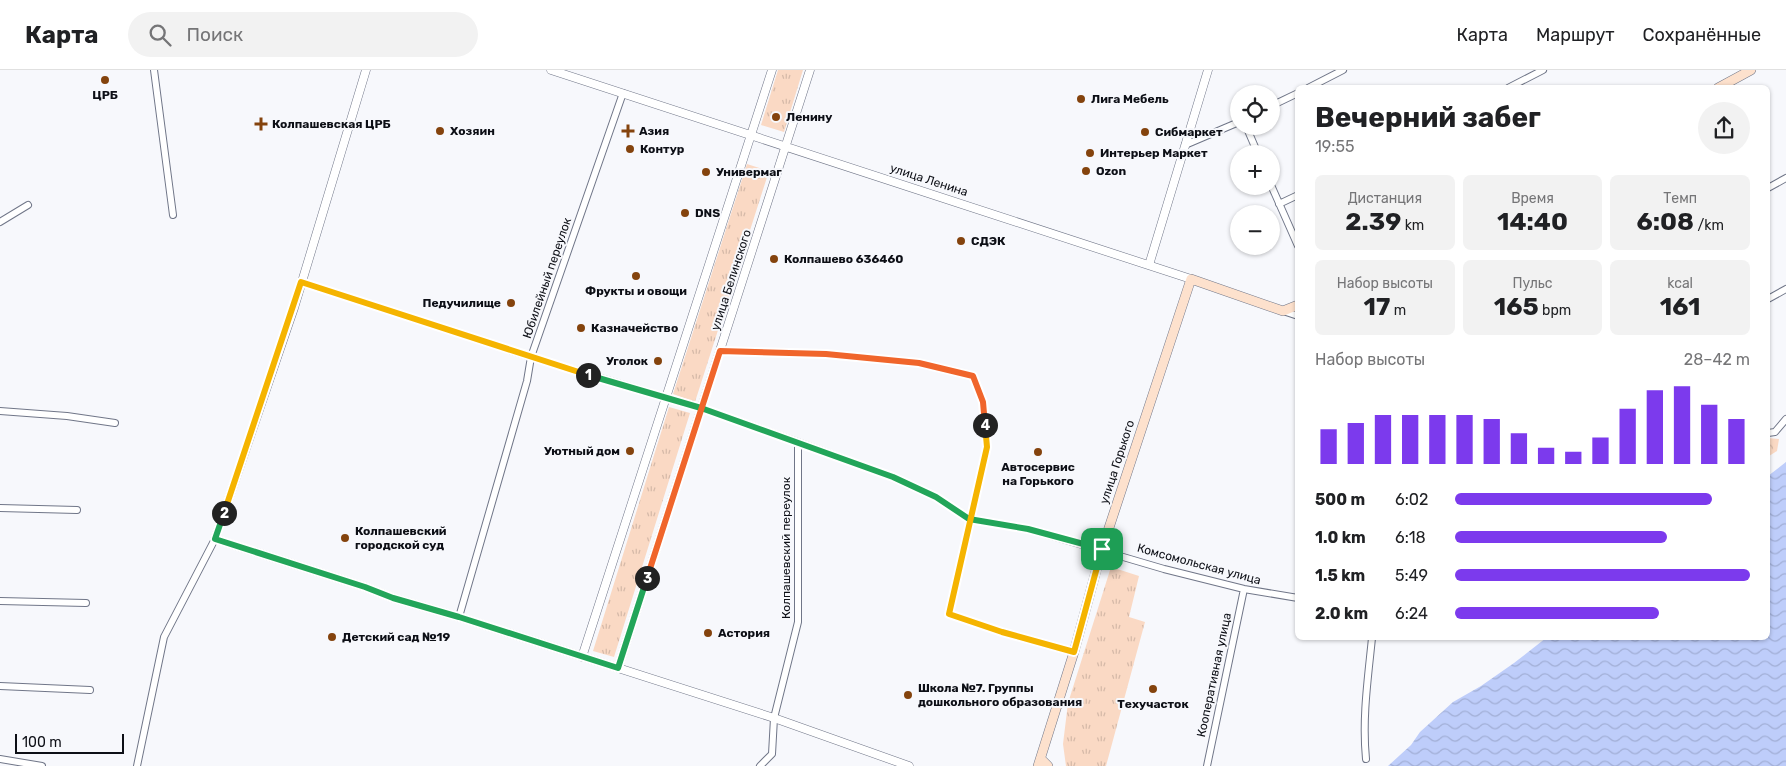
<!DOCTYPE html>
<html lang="ru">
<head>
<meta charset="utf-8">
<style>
	body { margin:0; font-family:Rubik,sans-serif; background:#f2f2f2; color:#202124; height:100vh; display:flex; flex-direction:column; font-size:19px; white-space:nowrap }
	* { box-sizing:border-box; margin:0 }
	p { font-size:16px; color:#757577 }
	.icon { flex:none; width:28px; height:28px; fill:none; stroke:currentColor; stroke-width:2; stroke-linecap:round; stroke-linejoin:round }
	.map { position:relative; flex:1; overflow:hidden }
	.details { position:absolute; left:1295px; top:15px; width:475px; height:555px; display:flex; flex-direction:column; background:#fff; border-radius:8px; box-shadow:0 1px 4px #0004 }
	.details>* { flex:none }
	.tools { position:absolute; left:1230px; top:15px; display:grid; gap:10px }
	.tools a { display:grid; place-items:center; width:50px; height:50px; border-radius:50%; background:#fff; box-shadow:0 1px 4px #0004; font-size:25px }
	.scale { position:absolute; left:15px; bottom:12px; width:109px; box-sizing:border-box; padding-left:5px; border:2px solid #0d0f16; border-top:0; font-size:14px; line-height:18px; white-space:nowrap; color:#0d0f16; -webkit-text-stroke:4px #f7f8fc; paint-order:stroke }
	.pin { position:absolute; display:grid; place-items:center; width:42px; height:42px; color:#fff; margin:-21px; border-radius:10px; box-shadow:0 2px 8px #0006 }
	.km { position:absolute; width:25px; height:25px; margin:-12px; border-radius:50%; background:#222; color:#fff; font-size:14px; line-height:25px; text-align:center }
	.round { display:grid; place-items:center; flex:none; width:52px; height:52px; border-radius:26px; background:#f2f2f2 }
	.head { display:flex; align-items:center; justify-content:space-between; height:85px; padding:0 20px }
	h1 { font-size:28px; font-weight:700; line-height:38px }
	.figures { display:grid; grid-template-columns:repeat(3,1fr); gap:8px; height:85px; padding:5px 20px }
	.figures div { display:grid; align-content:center; border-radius:8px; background:#f2f2f2; text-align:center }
	.figures b { font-size:25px; font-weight:700 }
	.figures small { font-size:14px; font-weight:400 }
	.figures p { font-size:14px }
	.chart { height:140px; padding:10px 20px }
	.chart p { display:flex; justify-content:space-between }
	.chart svg { width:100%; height:90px; margin-top:5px; stroke:#7c3aed; stroke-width:6 }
	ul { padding:0 20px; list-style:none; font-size:16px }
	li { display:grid; grid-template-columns:80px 60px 1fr; align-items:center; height:38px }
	li i { height:12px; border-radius:6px; background:#7c3aed }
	header { display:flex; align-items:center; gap:30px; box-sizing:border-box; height:70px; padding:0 25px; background:#fff; border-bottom:1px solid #e0e0e0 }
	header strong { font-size:24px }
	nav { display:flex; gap:28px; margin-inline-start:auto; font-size:18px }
	.search { width:350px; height:45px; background:#f2f2f2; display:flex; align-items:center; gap:12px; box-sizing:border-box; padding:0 18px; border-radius:28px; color:#757577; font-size:19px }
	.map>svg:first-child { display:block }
</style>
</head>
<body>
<header>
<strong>Карта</strong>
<div class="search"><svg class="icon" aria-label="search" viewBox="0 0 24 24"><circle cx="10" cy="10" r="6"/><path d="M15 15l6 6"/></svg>Поиск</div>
<nav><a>Карта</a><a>Маршрут</a><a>Сохранённые</a></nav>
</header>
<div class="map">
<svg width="1786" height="696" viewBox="0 0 1786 696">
	<defs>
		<pattern id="grass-tufts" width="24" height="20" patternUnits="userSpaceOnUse" patternTransform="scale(1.25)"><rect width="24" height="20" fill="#fad9c4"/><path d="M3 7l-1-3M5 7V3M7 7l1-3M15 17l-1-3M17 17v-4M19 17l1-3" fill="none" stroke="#d5b9a8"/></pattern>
		<pattern id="forest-crowns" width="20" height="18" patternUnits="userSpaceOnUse" patternTransform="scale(1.25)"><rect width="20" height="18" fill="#fad9c4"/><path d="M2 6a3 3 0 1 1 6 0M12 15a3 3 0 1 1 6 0" fill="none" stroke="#d5b9a8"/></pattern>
		<pattern id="water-waves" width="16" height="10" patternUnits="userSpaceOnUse" patternTransform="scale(1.25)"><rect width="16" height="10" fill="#becdfa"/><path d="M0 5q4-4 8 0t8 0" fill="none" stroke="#a2afd6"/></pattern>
	</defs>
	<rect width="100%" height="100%" fill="#f7f8fc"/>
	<!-- grass -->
	<path fill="url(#grass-tufts)" d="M 778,0 L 803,0 L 784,62 L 761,55 Z
		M 747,94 L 769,101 L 695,332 L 673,324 Z
		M 669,337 L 690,343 L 614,587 L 593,581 Z
		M 1111,497 L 1139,506 L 1129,547 L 1145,552 L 1106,696 L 1066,696 L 1063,674 L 1068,633 Z"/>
	<!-- forest -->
	<path fill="url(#forest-crowns)" d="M 1768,368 L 1779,369 L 1777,381 L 1769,386 L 1768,386 Z"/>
	<!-- water -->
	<path fill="url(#water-waves)" d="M 1786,392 L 1786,696 L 1388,696 L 1411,675 L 1420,662 L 1453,632 L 1481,616 L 1514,593 L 1546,568 L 1768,568 L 1768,406 Z"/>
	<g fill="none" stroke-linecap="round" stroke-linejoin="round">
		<defs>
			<path id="minor" d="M 154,0 L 173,145
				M 1308,18 L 1343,0
				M 1508,18 L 1543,0
				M 1271,36 L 1298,23
				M 1246,56 L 1258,84
				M 1185,75 L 1239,52
				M 1271,115 L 1298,176
				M 1768,118 L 1786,108
				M 1279,134 L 1298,125
				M 0,152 L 28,135
				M 301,212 L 531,287 L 701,338 L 798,372 L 893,407 L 936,427 L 969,449 L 1028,459 L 1164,499 L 1244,519 L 1298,528
				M 1768,229 L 1786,219
				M 1283,241 L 1298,246
				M 720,281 L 826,284 L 919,293 L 973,306 L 983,332 L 987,377 L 949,544 L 1002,562 L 1074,582
				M 0,341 L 67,346 L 115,353
				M 1768,363 L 1775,362 L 1786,349
				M 0,438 L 77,440
				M 0,531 L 86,533
				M 459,547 L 527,311 L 531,287 L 623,23
				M 0,616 L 90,620
				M 0,689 L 42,696
				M 1366,689 C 1362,648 1368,608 1372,568
				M 137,696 L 164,567 L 215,469
				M 760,696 L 772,684 L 774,648 L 798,552 L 798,372
				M 1207,696 L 1244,519"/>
			<path id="tertiary" d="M 366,0 L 294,238 L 215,469 L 365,517 L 393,528 L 459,547 L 774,648 L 909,696
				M 551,0 L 1191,209
				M 1149,195 L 1208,0
				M 582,587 L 772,0
				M 618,598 L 810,0"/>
			<path id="secondary" d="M 1718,18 L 1751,0
				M 1041,689 L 1048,696
				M 1038,696 L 1074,582 L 1102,479 L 1191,209 L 1283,241 L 1298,235"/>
		</defs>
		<!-- minor casing -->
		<use href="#minor" stroke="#707688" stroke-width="8"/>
		<!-- tertiary casing -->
		<use href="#tertiary" stroke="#707688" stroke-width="9"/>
		<!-- secondary casing -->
		<use href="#secondary" stroke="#707688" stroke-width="10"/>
		<!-- minor -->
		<use href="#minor" stroke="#fff" stroke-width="6"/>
		<!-- tertiary -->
		<use href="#tertiary" stroke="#fff" stroke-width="8"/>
		<!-- secondary -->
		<use href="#secondary" stroke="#fde1cd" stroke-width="9"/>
	</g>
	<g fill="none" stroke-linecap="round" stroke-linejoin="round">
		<defs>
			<path id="split-1" d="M 588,305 L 701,338 L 893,407 L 936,427 L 969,449 L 1028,459 L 1102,479"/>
			<path id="split-2" d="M 224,443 L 301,212 L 588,305"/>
			<path id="split-3" d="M 224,443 L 215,469 L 365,517 L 393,528 L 459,547 L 618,598 L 647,508"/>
			<path id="split-4" d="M 647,508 L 720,281 L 826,284 L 919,293 L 973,306 L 983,332 L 985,355"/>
			<path id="split-5" d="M 985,355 L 987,377 L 949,544 L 1002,562 L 1074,582 L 1102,479"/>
		</defs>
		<!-- split-1 casing -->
		<use href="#split-1" stroke="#fff" stroke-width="10"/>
		<!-- split-2 casing -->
		<use href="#split-2" stroke="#fff" stroke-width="10"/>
		<!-- split-3 casing -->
		<use href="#split-3" stroke="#fff" stroke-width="10"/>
		<!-- split-4 casing -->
		<use href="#split-4" stroke="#fff" stroke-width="10"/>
		<!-- split-5 casing -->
		<use href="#split-5" stroke="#fff" stroke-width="10"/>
		<!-- split-1 -->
		<use href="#split-1" stroke="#22a559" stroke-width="6"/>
		<!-- split-2 -->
		<use href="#split-2" stroke="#f5b400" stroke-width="6"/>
		<!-- split-3 -->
		<use href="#split-3" stroke="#22a559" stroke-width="6"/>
		<!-- split-4 -->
		<use href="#split-4" stroke="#f0652b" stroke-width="6"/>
		<!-- split-5 -->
		<use href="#split-5" stroke="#f5b400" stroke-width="6"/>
	</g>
	<!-- markers -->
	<g fill="#84430d" stroke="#f7f8fc" stroke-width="2">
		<circle cx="105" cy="10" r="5"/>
		<circle cx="1081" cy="29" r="5"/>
		<circle cx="776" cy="47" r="5"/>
		<path d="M258.5 46.5h5v5h5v5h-5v5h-5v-5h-5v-5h5z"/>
		<circle cx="440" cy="61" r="5"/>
		<path d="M625.5 53.5h5v5h5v5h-5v5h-5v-5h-5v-5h5z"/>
		<circle cx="1145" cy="62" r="5"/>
		<circle cx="630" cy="79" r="5"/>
		<circle cx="1090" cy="83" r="5"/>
		<circle cx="1086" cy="101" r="5"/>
		<circle cx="706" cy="102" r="5"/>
		<circle cx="685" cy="143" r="5"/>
		<circle cx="961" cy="171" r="5"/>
		<circle cx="774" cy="189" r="5"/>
		<circle cx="636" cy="206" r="5"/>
		<circle cx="511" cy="233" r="5"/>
		<circle cx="581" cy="258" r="5"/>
		<circle cx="658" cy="291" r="5"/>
		<circle cx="630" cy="381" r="5"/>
		<circle cx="1038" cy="382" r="5"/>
		<circle cx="345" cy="468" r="5"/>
		<circle cx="708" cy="563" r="5"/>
		<circle cx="332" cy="567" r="5"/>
		<circle cx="1153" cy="619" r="5"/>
		<circle cx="908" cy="625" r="5"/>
	</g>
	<g text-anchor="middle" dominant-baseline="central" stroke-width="4" stroke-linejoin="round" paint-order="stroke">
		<!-- poi labels -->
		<g font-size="12" font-weight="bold" fill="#0d0f16" stroke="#f7f8fc" text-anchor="start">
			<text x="105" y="25" text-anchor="middle">ЦРБ</text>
			<text x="1091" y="29">Лига Мебель</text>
			<text x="786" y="47">Ленину</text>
			<text x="272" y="54">Колпашевская ЦРБ</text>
			<text x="450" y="61">Хозяин</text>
			<text x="639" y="61">Азия</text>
			<text x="1155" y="62">Сибмаркет</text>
			<text x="640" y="79">Контур</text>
			<text x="1100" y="83">Интерьер Маркет</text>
			<text x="1096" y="101">Ozon</text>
			<text x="716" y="102">Универмаг</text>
			<text x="695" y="143">DNS</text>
			<text x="971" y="171">СДЭК</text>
			<text x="784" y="189">Колпашево 636460</text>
			<text x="636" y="221" text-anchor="middle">Фрукты и овощи</text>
			<text x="501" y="233" text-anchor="end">Педучилище</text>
			<text x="591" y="258">Казначейство</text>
			<text x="648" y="291" text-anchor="end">Уголок</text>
			<text x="620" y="381" text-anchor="end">Уютный дом</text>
			<text x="1038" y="397" text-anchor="middle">Автосервис<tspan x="1038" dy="14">на Горького</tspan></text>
			<text x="355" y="461">Колпашевский<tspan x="355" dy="14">городской суд</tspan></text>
			<text x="718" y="563">Астория</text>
			<text x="342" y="567">Детский сад №19</text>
			<text x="918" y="618">Школа №7. Группы<tspan x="918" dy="14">дошкольного образования</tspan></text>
			<text x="1153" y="634" text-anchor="middle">Техучасток</text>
		</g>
		<!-- street labels -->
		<g font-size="12" fill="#0d0f16" stroke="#f7f8fc">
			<text transform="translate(929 110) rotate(18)">улица Ленина</text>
			<text transform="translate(547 208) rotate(-71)">Юбилейный переулок</text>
			<text transform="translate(731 210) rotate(-72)">улица Белинского</text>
			<text transform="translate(1117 392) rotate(-72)">улица Горького</text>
			<text transform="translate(786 478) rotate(-90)">Колпашевский переулок</text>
			<text transform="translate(1199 494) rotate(15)">Комсомольская улица</text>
			<text transform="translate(1214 605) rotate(-78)">Кооперативная улица</text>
		</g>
	</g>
</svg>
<div class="tools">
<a><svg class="icon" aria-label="locate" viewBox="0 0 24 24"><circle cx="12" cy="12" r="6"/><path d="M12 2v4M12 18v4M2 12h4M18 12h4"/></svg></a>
<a>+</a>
<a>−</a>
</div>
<div class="scale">100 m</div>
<div class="pin" style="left:1102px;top:479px;background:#1e9e55"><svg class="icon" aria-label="arrive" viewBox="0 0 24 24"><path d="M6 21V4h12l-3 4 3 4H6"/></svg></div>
<b class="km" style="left:588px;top:305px">1</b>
<b class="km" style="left:224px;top:443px">2</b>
<b class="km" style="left:647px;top:508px">3</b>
<b class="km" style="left:985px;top:355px">4</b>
<section class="details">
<div class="head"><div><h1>Вечерний забег</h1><p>19:55</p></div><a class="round"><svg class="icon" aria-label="share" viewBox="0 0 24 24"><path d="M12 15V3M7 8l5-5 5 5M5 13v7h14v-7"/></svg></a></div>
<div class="figures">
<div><p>Дистанция</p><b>2.39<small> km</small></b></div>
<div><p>Время</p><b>14:40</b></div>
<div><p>Темп</p><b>6:08<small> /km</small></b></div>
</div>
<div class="figures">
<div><p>Набор высоты</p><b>17<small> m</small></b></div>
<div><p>Пульс</p><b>165<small> bpm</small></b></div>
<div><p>kcal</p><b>161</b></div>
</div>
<div class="chart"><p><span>Набор высоты</span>28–42 m</p>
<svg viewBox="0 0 160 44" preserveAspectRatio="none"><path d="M5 44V27M15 44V24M25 44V20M35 44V20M45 44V20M55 44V20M65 44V22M75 44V29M85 44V36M95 44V38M105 44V31M115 44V17M125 44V8M135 44V6M145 44V15M155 44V22"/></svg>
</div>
<ul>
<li><b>500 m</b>6:02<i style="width:87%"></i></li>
<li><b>1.0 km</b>6:18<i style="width:72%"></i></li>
<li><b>1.5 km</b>5:49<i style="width:100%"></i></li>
<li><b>2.0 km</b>6:24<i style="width:69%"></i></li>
</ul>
</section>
</div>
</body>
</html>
